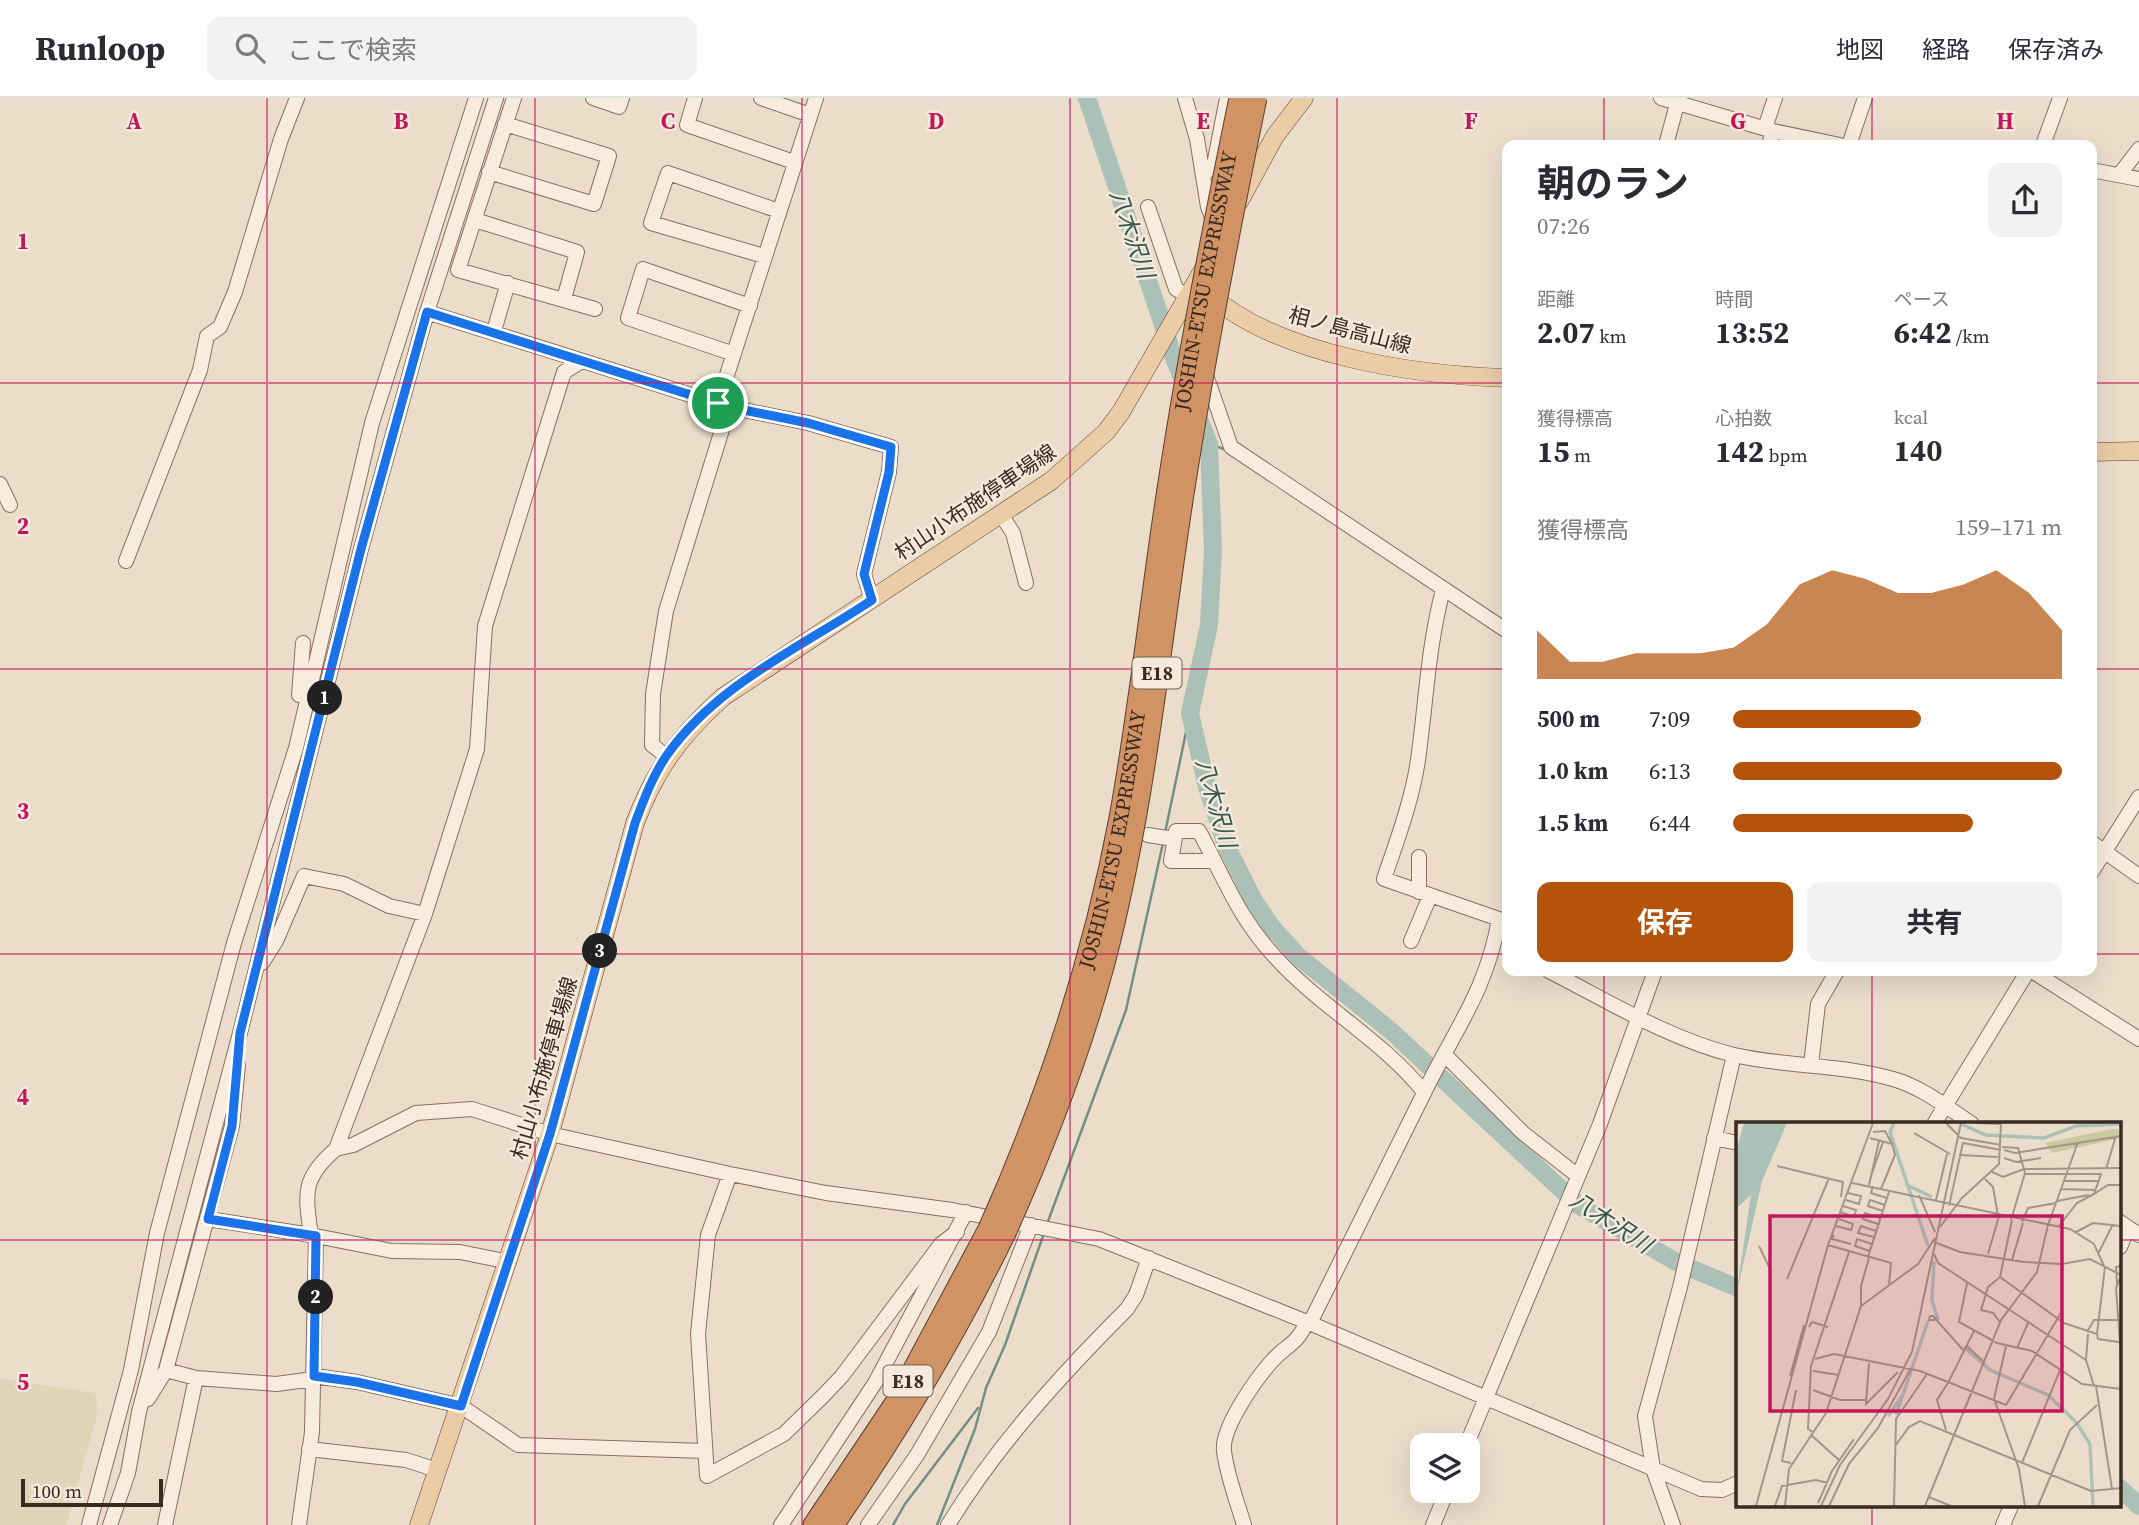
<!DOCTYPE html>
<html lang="ja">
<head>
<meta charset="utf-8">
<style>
	body { margin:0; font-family:"Source Serif 4","Noto Sans JP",serif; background:#f2f2f3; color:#2b2b33; height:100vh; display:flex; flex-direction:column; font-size:26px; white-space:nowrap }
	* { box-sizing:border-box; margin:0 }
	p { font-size:23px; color:#7c7c81 }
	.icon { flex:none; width:38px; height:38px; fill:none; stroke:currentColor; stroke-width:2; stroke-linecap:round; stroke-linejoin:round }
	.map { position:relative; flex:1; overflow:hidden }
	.panel { position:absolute; left:1502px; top:42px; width:595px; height:836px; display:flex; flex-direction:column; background:#fff; border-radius:14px; box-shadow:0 7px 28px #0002 }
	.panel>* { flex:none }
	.buttons { position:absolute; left:1410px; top:1335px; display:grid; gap:14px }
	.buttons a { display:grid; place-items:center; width:70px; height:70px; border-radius:14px; background:#fff; box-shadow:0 7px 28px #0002; font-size:35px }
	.scale { position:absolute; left:21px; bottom:18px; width:142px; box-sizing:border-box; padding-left:7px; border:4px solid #392a22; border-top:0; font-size:19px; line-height:24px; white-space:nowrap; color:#392a22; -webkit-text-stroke:5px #f4e9da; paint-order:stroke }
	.pin { position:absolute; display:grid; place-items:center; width:60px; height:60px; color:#fff; margin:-30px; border:4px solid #fff; border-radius:50%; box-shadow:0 2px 7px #0007 }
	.km { position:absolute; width:35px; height:35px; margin:-18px; border-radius:50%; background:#222; color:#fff; font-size:19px; line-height:35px; text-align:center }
	.round { display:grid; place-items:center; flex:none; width:74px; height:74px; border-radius:14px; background:#f2f2f3 }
	.overview { display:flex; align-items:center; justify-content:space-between; height:119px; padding:0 35px }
	h1 { font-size:38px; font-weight:700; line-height:52px }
	.stats { display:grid; grid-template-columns:repeat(3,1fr); gap:10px; height:119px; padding:7px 35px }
	.stats div { display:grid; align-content:center }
	.stats b { font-size:30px; font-weight:700 }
	.stats small { font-size:19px; font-weight:400 }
	.stats p { font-size:19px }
	.chart { height:196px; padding:14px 35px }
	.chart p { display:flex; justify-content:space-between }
	.chart svg { width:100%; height:126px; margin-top:7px; fill:#b45309; opacity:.7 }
	.primary-button { display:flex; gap:14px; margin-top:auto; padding:14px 35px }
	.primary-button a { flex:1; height:80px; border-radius:14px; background:#b45309; color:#fff; font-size:28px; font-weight:700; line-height:80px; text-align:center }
	.primary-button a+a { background:#f2f2f3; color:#2b2b33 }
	ul { padding:0 35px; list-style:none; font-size:23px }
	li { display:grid; grid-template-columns:112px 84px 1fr; align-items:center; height:52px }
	li i { height:18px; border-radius:9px; background:#b45309 }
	header { display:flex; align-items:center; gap:42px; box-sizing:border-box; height:98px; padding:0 35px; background:#fff; border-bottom:2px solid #e1e1e2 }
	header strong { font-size:33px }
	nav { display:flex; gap:38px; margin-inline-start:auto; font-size:24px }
	.search { width:490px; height:63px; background:#f2f2f3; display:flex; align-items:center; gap:18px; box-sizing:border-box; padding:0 24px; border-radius:14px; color:#7c7c81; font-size:26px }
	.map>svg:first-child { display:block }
</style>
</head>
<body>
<header>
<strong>Runloop</strong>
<div class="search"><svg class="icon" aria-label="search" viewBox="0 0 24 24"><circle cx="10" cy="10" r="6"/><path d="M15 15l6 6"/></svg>ここで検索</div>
<nav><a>地図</a><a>経路</a><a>保存済み</a></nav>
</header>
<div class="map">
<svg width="2139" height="1427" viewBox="0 0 2139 1427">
	<rect width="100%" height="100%" fill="#ecddcb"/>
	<!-- farmland -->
	<path fill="#e1d5b9" d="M 0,1280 L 95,1295 L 98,1314 L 66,1427 L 0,1427 Z"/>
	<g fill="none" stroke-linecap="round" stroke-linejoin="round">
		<!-- stream -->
		<path stroke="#728f84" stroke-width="2.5" d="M 1209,346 L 1227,352
			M 1165,735 L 1190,615
			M 1047,1126 L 1126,912 L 1163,745
			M 893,1427 L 905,1406 L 978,1310
			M 937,1427 L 975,1331 L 986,1290 L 1005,1247 L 1044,1135"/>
		<!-- river -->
		<path stroke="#abc1b7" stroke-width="18" d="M 1087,0 L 1174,260 L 1209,346 L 1213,453 L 1209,527 L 1190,615 L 1207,689 L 1226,747 L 1253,801 L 1271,828 L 1299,859 L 1390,932 L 1578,1107 L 1678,1165 L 1738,1190
			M 2120,1390 L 2139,1408"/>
		<defs>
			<path id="minor" d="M 514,0 L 458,172 L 595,211
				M 593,0 L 619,9 L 622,0
				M 695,0 L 687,27 L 794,64
				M 761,0 L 810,17
				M 1185,0 L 1197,41 L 1208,109 L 1214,124
				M 1661,0 L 1773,33 L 1840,47
				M 1765,30 L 1775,0
				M 1666,47 L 1677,6
				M 1769,47 L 1773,33
				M 1849,47 L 1865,0
				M 2043,47 L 2060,0
				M 2091,72 L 2139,81
				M 489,74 L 594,106 L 609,58 L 505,26
				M 2120,76 L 2139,51
				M 1203,77 L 1214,67 L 1227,0
				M 1148,109 L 1176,191 L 1188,198
				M 475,122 L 577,154 L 564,201
				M 764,158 L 651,125 L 668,75 L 779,113
				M 427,214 L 729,309 L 808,325 L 891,349 L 889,374 L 864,476 L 872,502
				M 494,233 L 508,185
				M 734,256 L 628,220 L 643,171 L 750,208
				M 1205,274 L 1231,349 L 1507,533
				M 718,305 L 816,0
				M 0,386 L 10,407
				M 1000,415 L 1013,435 L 1026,485
				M 126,463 L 200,272 L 207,238 L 220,229 L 235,194 L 281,41 L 297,0
				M 299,597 L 303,545
				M 666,658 L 652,647 L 653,596 L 666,513 L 729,309
				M 1148,737 L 1174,741
				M 2091,744 L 2139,778
				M 1419,759 L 1419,794
				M 1212,763 L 1171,763 L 1176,733 L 1199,733 C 1225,781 1238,820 1277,861 C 1322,910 1382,942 1424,994
				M 2091,775 L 2139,699
				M 1411,843 L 1430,798
				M 262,865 L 276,843 L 304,778 L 344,786 L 389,808 L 425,816
				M 1549,873 C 1608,903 1669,941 1734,957 C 1786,969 1841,966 1893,981 C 1922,989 1948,1010 1972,1026
				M 2032,873 L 2139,941
				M 1445,957 L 1523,1035 L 1578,1078
				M 1811,967 L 1818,906 L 1837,873
				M 1934,1026 L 2028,873
				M 1714,1040 L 1738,1045
				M 336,1051 L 353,1047 L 416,1015 L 472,1011 L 550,1036 L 730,1076 L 826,1095 L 952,1112 L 1099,1141 L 1307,1224 L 1701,1391 L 1722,1392 L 1738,1385
				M 730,1076 L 708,1137 L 698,1236 L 707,1378 L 784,1336 L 823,1298 L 842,1278 L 941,1146 L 957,1134
				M 208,1121 L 311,1137
				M 2120,1124 L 2139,1137
				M 2120,1149 L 2128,1130
				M 509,1164 L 460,1154 L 392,1153 L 311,1137 C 305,1095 302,1080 336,1051 L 425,816 L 477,651 L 485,528 L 564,274 L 582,263
				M 1310,1225 C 1348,1147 1387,1069 1426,991 C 1456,930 1487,891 1499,821 L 1384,781 C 1397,742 1412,703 1418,662 C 1426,605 1428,548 1443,492
				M 166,1272 L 232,1028 L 238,968
				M 315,1278 L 357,1284 L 461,1308 L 518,1347 L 705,1353
				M 148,1301 L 166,1272 L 196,1280 L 276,1286 L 314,1281
				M 1466,1348 L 1600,1026 L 1655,873
				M 309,1351 L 406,1362 L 437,1372
				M 89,1427 L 131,1272 L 157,1135 L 234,845 L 296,650 L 372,325 L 476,0
				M 110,1427 L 128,1375 L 139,1314 L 240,935 L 361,451 L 427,214 L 496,0
				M 165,1427 L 196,1280
				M 299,1427 L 312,1334 L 316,1138
				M 781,1427 L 875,1285 L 966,1114
				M 868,1427 L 917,1357 L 989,1234 L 1031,1127
				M 948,1427 C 997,1347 1061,1277 1127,1211 L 1136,1197 L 1149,1160
				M 1244,1427 C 1237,1403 1227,1378 1224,1353 C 1221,1330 1256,1281 1272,1263 C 1288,1245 1295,1249 1307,1224
				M 1433,1427 L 1447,1393
				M 1673,1427 L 1653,1371 L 1645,1318 L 1680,1189 L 1734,957
				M 2003,1427 L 2011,1408"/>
			<path id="major" d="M 1239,104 L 1275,38 L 1304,0
				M 1209,196 C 1279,258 1415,277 1507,280
				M 2091,354 L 2139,353
				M 419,1427 L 550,1036 L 635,725 C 656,670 680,638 723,599 L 1051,383 L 1106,334 L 1121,314 L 1203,172"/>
			<path id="highway" d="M 814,1427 L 897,1303 L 989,1131
				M 833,1427 C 898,1333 955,1237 1005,1135"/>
		</defs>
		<!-- minor casing -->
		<use href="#minor" stroke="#877060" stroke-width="16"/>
		<!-- major casing -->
		<use href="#major" stroke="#563f34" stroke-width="19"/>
		<!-- highway casing -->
		<use href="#highway" stroke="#563f34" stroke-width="23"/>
		<!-- minor -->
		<use href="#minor" stroke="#f7ecde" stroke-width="14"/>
		<!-- major -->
		<use href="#major" stroke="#ebcca7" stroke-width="18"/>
		<!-- highway -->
		<use href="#highway" stroke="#d29364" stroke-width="21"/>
		<defs>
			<g id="highway-bridge">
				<path id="s1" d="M 989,1131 C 1048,999 1093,863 1120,720 C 1140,611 1151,500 1168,391 C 1188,260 1213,130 1240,0"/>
				<path d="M 1005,1135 C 1044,1048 1079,958 1104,865 C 1143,716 1158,562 1181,409 C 1202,272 1228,136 1256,0"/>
			</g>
		</defs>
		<!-- highway-bridge casing -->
		<use href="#highway-bridge" stroke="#563f34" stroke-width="23" stroke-linecap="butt"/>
		<!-- highway-bridge -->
		<use href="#highway-bridge" stroke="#d29364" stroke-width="21"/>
	</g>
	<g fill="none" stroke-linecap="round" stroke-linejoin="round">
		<defs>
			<path id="route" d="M 427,214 L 729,309 L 808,325 L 891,349 L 889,374 L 864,476 L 872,502 C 802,549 717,586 667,657 C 653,677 644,701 635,725 L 550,1036 L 461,1308 L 357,1284 L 314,1278 L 316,1138 L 208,1121 L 232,1028 L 240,935 L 361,451 Z"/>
		</defs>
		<!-- route casing -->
		<use href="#route" stroke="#fff" stroke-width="14"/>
		<!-- route -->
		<use href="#route" stroke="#1a73e8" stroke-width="9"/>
	</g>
	<!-- grid -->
	<path fill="none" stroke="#c2185b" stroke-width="2" stroke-opacity="0.55" d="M 267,0 L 267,1427M 535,0 L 535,1427M 802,0 L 802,1427M 1070,0 L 1070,1427M 1337,0 L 1337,1427M 1604,0 L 1604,47M 1872,0 L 1872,47M 0,285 L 1507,285M 2091,285 L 2139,285M 0,571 L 1507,571M 2091,571 L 2139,571M 0,856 L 1507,856M 2091,856 L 2139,856M 1604,873 L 1604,1427M 1872,873 L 1872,1026M 0,1142 L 1738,1142M 2120,1142 L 2139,1142M 1872,1408 L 1872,1427"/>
	<g text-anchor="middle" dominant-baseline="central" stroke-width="5" stroke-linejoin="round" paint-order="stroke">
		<!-- shield labels -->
		<g fill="#f4e9da" stroke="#716359" stroke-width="2">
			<rect x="1132.5" y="559.5" width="49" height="31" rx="5"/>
			<rect x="883.5" y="1267.5" width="49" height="31" rx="5"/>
		</g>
		<g font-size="19" font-weight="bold" fill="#392a22">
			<text x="1157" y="575">E18</text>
			<text x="908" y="1283">E18</text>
		</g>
		<!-- street labels -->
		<g font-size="21" fill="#392a22" stroke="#f4e9da">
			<text stroke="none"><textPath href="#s1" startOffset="976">JOSHIN-ETSU EXPRESSWAY</textPath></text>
			<text transform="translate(1350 232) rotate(15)">相ノ島高山線</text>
			<text transform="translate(975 404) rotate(-34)">村山小布施停車場線</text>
			<text stroke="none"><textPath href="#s1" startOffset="410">JOSHIN-ETSU EXPRESSWAY</textPath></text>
			<text transform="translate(544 970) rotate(-74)">村山小布施停車場線</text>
		</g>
		<!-- water labels -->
		<g font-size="23" font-style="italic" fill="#335850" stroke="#f4e9da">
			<text transform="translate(1132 136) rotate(71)">八木沢川</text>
			<text transform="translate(1216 705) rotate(74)">八木沢川</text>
			<text transform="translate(1611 1124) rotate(33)">八木沢川</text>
		</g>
	</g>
	<!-- overview -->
	<g transform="translate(1736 1024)">
		<rect width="385" height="385" fill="#ecddcb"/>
		<path d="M 376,7 L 382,7 L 385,16 L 316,31 L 309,21 Z" fill="#c9c99f"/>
		<path d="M 8,1 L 51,1 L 26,59 L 0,174 L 15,73 L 0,87 L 0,30 Z" fill="#abc1b7"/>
		<path fill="none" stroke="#abc1b7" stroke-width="3.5" d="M 158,1 L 154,10 L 192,124M 225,2 L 250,13 L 308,16 L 340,4 L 385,2M 171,63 L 196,75M 198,139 L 196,178 L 202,198M 228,225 L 254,248 L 312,273 L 340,300 L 354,322 L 357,384M 160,293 L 192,199M 152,294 L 167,273"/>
		<path fill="none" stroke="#a49587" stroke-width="2" d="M 210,1 L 225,16 L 265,23M 240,1 L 265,2M 137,10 L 149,9 L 156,22M 178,11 L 214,32M 134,16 L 156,22 L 159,33 L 145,67M 266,25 L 282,26 L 289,51 L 275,98M 268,28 L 279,31 L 385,14M 223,33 L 262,35M 268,36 L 280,40 L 305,36M 41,44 L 107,60 L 105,75M 370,47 L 380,14M 256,50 L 267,55 L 288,47 L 385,46M 289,52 L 365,52 L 358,72 L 341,81 L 323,104M 134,57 L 147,20M 249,57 L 257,65 L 262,94M 328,59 L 363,59M 116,61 L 334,107 L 358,122 L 368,144M 133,63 L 143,19M 137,64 L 135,71 L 151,76M 325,67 L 359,68M 358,72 L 372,63 L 385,63M 183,73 L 199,110M 110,78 L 123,82 L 125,74 L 112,71M 200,78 L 211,32M 321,79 L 353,73M 213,84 L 227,21 L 265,28M 147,89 L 132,84 L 134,78 L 149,83M 105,90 L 118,95 L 120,88 L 107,84M 276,98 L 264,155 L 328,201 L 361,212 L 362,217 L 383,220M 286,100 L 292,86 L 320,81M 142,102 L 127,97 L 129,91 L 144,96M 100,104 L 115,108 L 117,102 L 103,97M 204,105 L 226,76 L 263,42 L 265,1M 340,110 L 357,101 L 385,104M 98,113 L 96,117 L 115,122M 138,115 L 122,111 L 125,104 L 140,109M 198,120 L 224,130 L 288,140 L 326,142 L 354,137 L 385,153M 92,123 L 155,141 L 153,162M 23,124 L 35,149M 134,129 L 119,124 L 121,117 L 136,122M 363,130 L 377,102M 198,132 L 202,141 L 350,238M 252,132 L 263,94M 132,135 L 153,70M 276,138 L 287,101M 385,154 L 380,166 L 385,235M 51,157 L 93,56M 231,161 L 223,200 L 261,221 L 296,229 L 346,262 L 385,267M 381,163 L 380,145 L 385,144M 125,184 L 125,164 L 133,136M 199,198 L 193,198 L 194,194 L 197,194 L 228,229M 264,200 L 257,191 L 245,188 L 252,165 L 264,155M 73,205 L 76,200 L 92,205M 351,210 L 358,198 L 385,198M 352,212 L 350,238 L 358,264M 361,212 L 369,145M 231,224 L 249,241M 270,224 L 258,277 L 283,347 L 289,384M 281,226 L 292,201M 79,237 L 98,232 L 184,249 L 270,283 L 326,189 L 326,142M 133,241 L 130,282 L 162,250M 77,249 L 103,253M 54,254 L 68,203M 212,261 L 238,209M 360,264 L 376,367M 77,268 L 104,278 L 130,278M 210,308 L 201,278 L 212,261M 77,310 L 72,307 L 75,244 L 113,130M 75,313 L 103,338M 159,324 L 173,305 L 184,299 L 355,369 L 385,366M 55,341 L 46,339 L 60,268M 286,341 L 324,248M 193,375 L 215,384M 82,381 L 96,349 L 118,317M 20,384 L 92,123 L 137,1M 39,384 L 46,364 L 80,358 L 92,361M 49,384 L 53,347 L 90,291 L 125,184 L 182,142 L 199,116M 85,384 L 104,343 L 152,277 L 176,230 L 225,1M 93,384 L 113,342 L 142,306 L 174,248M 158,384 L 160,297 L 191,252M 189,384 L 265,198 L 301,150 L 312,103 L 342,20M 302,384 L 334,308 L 361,283"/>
		<path fill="#c2185b" fill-opacity="0.15" stroke="#c2185b" stroke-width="3.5" d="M 34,94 L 326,94 L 326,289 L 34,289 Z"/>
		<rect width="385" height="385" fill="none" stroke="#392a22" stroke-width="3.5"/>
	</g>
	<g font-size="23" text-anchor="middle" font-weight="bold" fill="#c2185b" stroke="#f4e9da" stroke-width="5" stroke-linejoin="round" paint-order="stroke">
		<text x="134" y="31">A</text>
		<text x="401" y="31">B</text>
		<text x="668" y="31">C</text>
		<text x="936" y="31">D</text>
		<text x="1203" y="31">E</text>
		<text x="1471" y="31">F</text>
		<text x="1738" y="31">G</text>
		<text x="2005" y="31">H</text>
		<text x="23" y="151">1</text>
		<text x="23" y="436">2</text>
		<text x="23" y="721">3</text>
		<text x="23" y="1007">4</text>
		<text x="23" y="1292">5</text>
	</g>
</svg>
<div class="buttons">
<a><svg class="icon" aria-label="layers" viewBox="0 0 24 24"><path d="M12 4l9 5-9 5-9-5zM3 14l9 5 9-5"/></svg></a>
</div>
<div class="scale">100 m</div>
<div class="pin" style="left:718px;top:305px;background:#1e9e55"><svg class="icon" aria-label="arrive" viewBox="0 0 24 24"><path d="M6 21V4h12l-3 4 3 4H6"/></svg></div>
<b class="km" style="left:325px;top:600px">1</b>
<b class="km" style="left:316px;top:1199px">2</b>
<b class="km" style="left:600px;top:853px">3</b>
<section class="panel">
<div class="overview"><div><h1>朝のラン</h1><p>07:26</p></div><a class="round"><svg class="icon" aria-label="share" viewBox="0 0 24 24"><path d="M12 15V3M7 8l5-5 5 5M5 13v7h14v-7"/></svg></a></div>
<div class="stats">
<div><p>距離</p><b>2.07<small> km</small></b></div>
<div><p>時間</p><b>13:52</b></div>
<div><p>ペース</p><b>6:42<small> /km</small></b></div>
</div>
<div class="stats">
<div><p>獲得標高</p><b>15<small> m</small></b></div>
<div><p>心拍数</p><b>142<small> bpm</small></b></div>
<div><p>kcal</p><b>140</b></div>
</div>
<div class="chart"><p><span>獲得標高</span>159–171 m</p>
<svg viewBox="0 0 160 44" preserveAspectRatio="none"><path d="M0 44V27L10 38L20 38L30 35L40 35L50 35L60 33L70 25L80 11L90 6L100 9L110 14L120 14L130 11L140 6L150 14L160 27V44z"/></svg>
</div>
<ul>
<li><b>500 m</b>7:09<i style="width:57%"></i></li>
<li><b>1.0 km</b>6:13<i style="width:100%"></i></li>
<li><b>1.5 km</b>6:44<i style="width:73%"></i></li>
</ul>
<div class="primary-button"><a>保存</a><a>共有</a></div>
</section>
</div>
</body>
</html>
